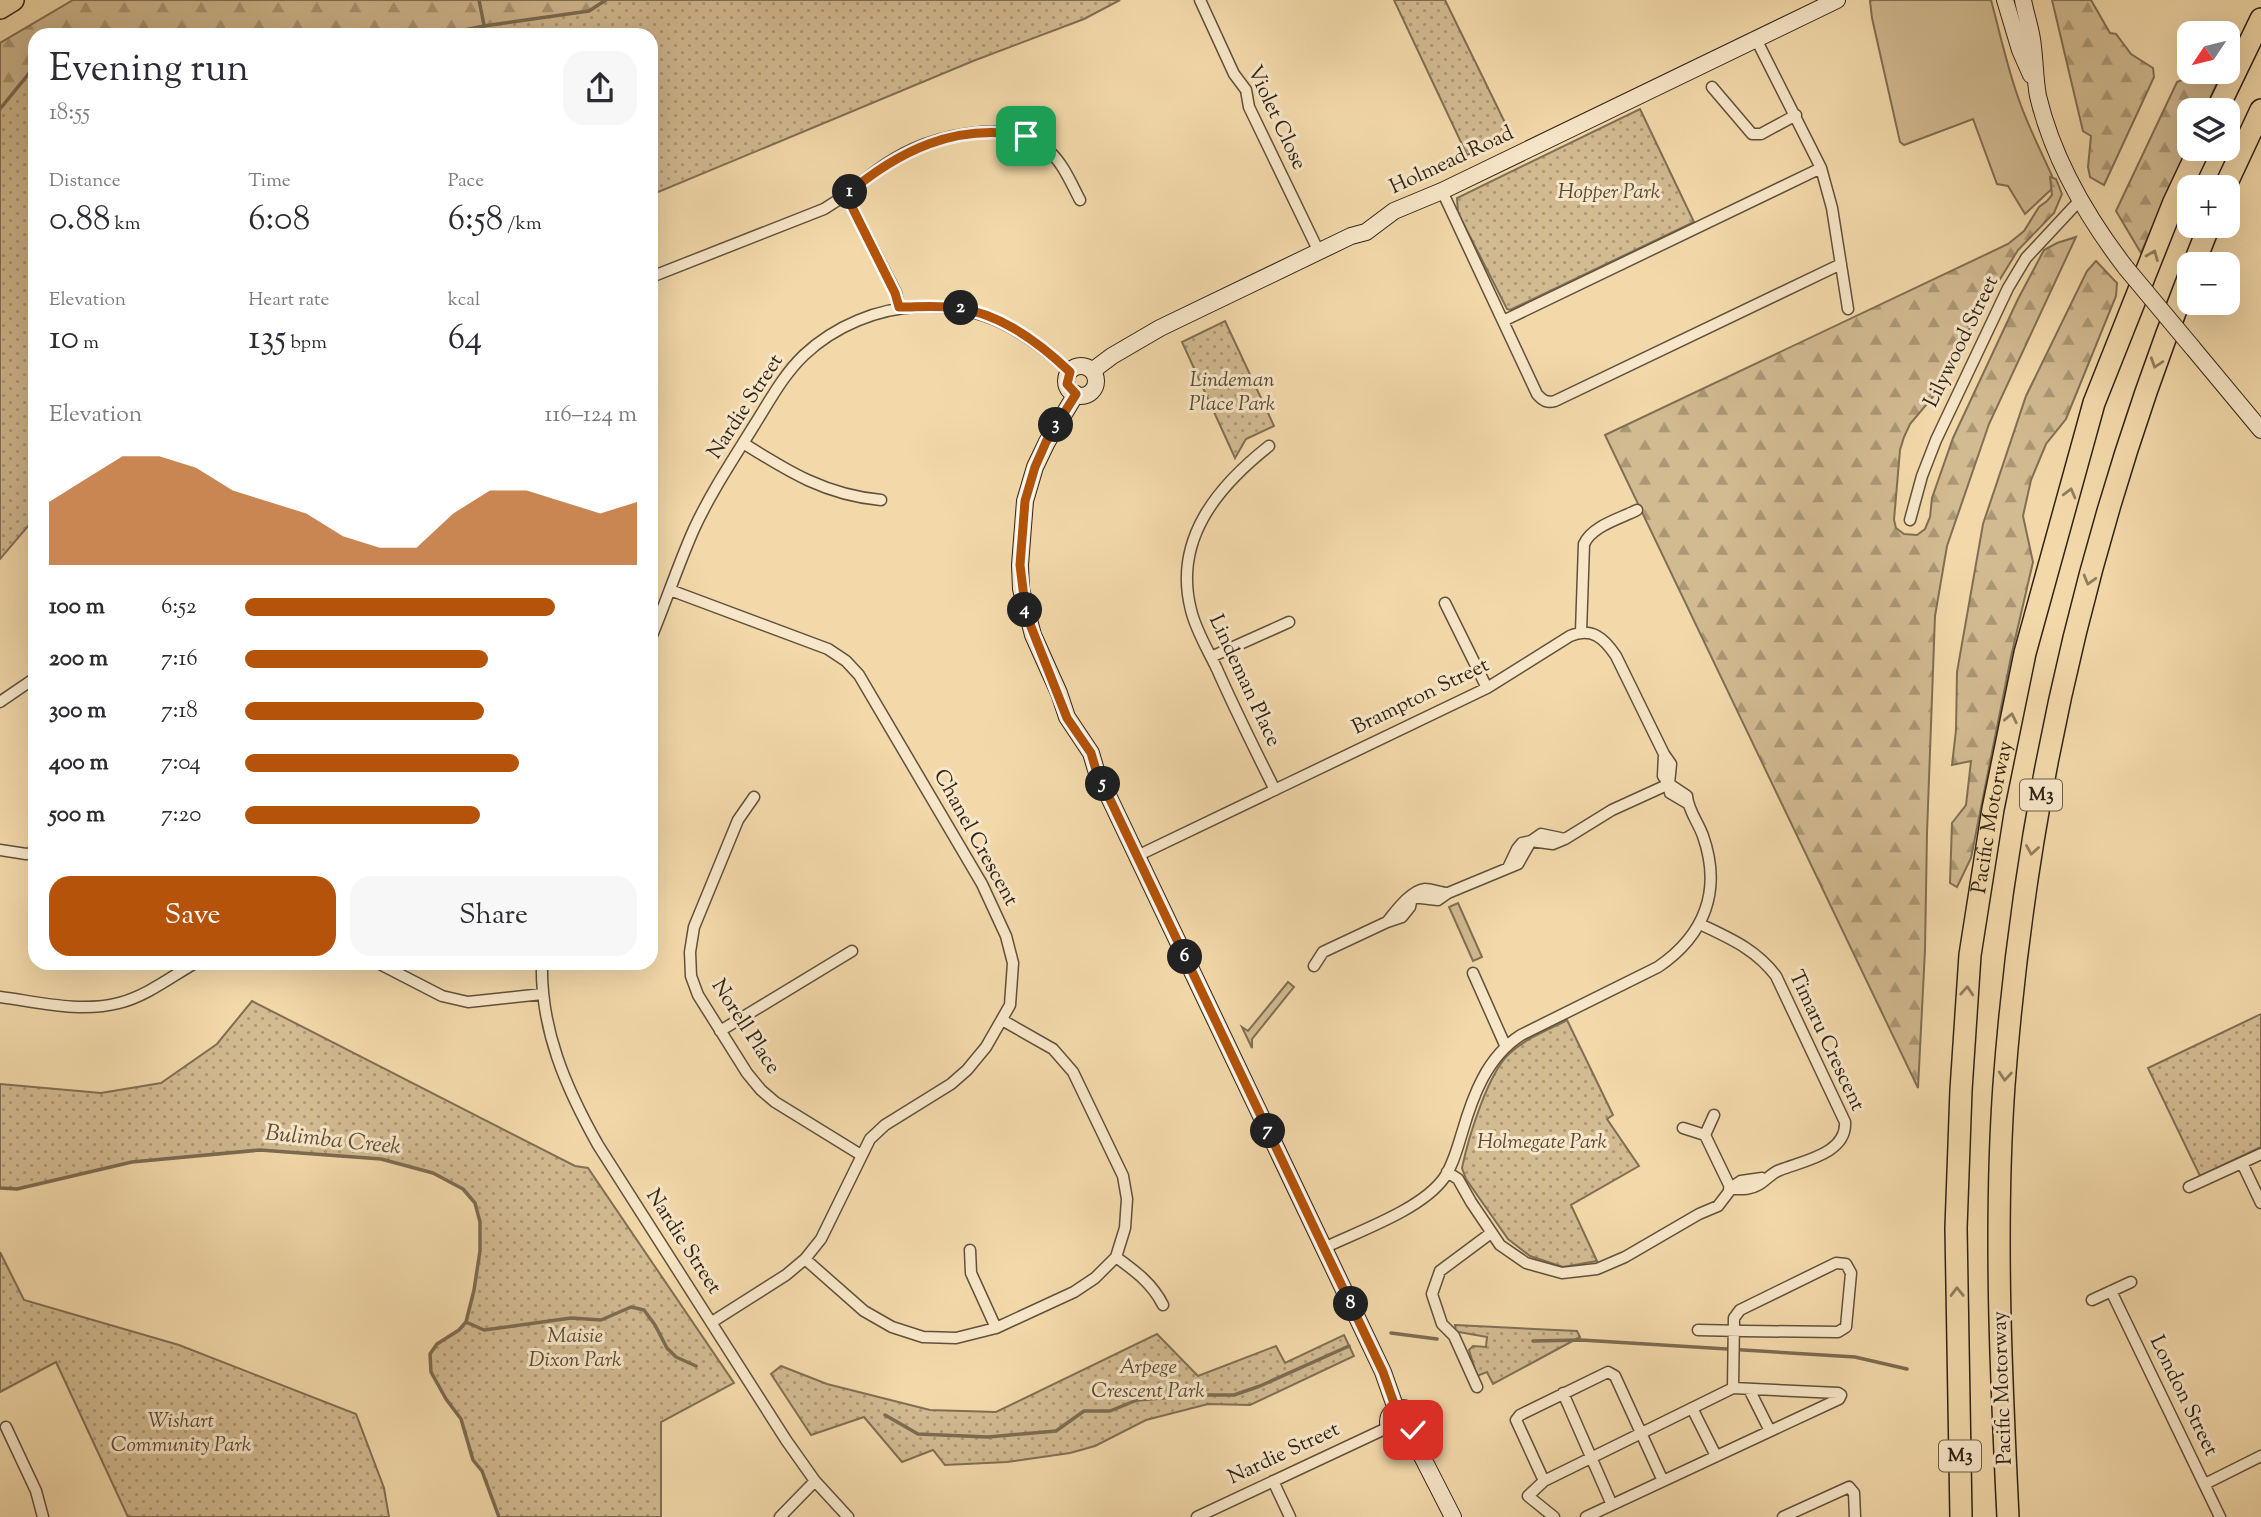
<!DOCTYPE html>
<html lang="en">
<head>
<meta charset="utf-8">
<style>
	body { margin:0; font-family:"Sorts Mill Goudy",serif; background:#f7f7f7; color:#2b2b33; height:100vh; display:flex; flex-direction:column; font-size:26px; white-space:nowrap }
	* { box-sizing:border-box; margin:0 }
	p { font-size:23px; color:#7c7c81 }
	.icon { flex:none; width:38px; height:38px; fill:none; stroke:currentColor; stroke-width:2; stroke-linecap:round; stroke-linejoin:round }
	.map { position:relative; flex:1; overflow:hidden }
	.side { position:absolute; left:28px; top:28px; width:630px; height:942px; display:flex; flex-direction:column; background:#fff; border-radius:21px; box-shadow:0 7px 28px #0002 }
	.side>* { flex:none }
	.needle { width:46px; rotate:235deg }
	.buttons { position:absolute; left:2177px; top:21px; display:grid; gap:14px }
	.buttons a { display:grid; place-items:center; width:63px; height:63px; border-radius:14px; background:#fff; box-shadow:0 7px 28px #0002; font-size:35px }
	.pin { position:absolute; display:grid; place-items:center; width:60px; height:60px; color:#fff; margin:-30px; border-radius:14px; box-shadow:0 4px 10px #0006 }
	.km { position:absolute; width:35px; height:35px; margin:-18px; border-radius:50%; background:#222; color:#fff; font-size:19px; line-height:35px; text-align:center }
	.round { display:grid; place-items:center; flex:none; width:74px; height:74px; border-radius:21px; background:#f7f7f7 }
	.headline { display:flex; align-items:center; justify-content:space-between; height:119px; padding:0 21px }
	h1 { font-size:38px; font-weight:600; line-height:52px }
	.stats { display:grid; grid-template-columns:repeat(3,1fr); gap:10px; height:119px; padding:7px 21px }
	.stats div { display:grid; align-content:center }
	.stats b { font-size:35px; font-weight:600 }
	.stats small { font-size:19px; font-weight:400 }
	.stats p { font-size:19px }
	.chart { height:196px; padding:14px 21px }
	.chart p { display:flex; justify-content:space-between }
	.chart svg { width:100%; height:126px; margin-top:7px; fill:#b45309; opacity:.7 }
	.cta { display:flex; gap:14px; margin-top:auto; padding:14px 21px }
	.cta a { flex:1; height:80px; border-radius:21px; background:#b45309; color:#fff; font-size:28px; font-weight:600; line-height:80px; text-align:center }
	.cta a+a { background:#f7f7f7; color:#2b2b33 }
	ul { padding:0 21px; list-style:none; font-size:23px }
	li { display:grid; grid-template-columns:112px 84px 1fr; align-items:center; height:52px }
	li i { height:18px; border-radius:9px; background:#b45309 }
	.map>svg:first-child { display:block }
</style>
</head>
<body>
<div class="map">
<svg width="2261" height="1517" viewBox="0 0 2261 1517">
	<defs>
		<pattern id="forest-firs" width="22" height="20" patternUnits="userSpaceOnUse" patternTransform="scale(1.75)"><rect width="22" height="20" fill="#d2ba91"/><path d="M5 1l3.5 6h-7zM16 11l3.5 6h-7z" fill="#ab9775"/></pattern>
		<pattern id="park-dots" width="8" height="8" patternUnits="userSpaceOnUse" patternTransform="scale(1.75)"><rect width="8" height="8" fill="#d2ba91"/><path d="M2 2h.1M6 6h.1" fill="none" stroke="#ab9775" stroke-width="1.8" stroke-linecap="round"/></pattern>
	</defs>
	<rect width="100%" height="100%" fill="#f3d9aa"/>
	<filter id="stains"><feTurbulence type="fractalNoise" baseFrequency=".00286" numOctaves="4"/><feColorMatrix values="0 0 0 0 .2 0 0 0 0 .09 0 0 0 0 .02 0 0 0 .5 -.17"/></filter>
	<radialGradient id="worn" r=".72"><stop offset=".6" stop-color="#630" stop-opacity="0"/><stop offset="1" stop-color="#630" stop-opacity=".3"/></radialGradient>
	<!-- green -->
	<path fill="#d2ba91" stroke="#806f54" stroke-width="2" d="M 1873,0 L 1991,0 C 2000,33 2007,67 2019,100 C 2029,129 2044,157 2056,185 L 2025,214 L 2008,186 L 1997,184 L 1973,119 L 1904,145 L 1900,142 L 1872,18 L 1870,1 Z
		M 1458,903 L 1482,957 L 1473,961 L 1449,907 Z
		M 1288,982 L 1294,987 L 1252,1039 L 1252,1048 L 1242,1027 L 1248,1031 Z"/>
	<!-- forest -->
	<path fill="url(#forest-firs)" stroke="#806f54" stroke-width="2" d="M 73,0 L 611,0 L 589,11 L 484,26 L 440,35 L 35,35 L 35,66 L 0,109 L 0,43 Z
		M 2052,0 L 2091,0 L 2110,33 L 2116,34 L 2131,54 L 2153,68 L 2154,77 L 2104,185 L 2090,177 L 2088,167 L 2091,136 L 2083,131 Z
		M 2201,72 L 2222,72 L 2205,110 L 2189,110 L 2189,145 L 2141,253 L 2116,211 L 2177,82 Z
		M 2050,177 L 2056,179 L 2062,194 L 2054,213 L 2018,250 L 1947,365 L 1937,392 L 1910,424 L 1904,437 L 1900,450 L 1894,520 L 1896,528 L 1904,534 L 1917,535 L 1925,529 L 1930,517 L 1932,498 L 1953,438 L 2018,299 L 2044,250 L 2057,243 L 2076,237 L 1989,424 L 1947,546 L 1935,616 L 1927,833 L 1925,950 L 1918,1088 L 1605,435 L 2008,244 L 2024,231 L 2039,207 L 2047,201 L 2052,195 Z
		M 2096,261 L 2117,283 L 2116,296 L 2066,419 L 2046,444 L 2031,480 L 2023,516 L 2033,562 L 2011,657 L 1971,858 L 1957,887 L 1950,883 L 1952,823 L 1966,805 L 1971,761 L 1952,765 L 1956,730 L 1957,672 L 1983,524 L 2026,396 L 2087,271 Z"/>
	<!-- park -->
	<path fill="url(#park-dots)" stroke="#806f54" stroke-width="2" d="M 605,0 L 1120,0 L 1084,19 L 973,61 L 651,195 L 651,35 L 440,35 L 484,26 L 589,11 Z
		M 1394,0 L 1445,0 L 1512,137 L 1467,155 Z
		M 35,66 L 35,518 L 0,559 L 0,109 Z
		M 1640,109 L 1694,222 L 1510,310 L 1507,309 L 1458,213 L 1457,198 Z
		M 1225,321 L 1274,426 L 1246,439 L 1235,458 L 1182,342 Z
		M 252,1001 L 575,1166 L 588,1168 L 734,1383 L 661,1422 L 661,1517 L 499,1517 L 482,1471 L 473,1460 L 461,1419 L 446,1399 L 431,1372 L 430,1354 L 437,1344 L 459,1330 L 466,1322 L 474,1290 L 480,1251 L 480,1222 L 475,1203 L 463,1189 L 433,1173 L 381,1159 L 260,1150 L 132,1162 L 17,1189 L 0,1188 L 0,1084 L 101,1093 L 161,1083 L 217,1044 Z
		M 2261,1014 L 2261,1147 L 2200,1176 L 2148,1068 Z
		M 1567,1020 L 1613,1115 L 1607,1119 L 1639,1166 L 1571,1205 L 1597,1261 L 1563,1267 L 1530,1256 L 1508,1239 L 1466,1179 L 1462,1168 C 1468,1139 1488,1072 1510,1053 C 1526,1038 1548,1030 1567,1020 Z
		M 0,1252 L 24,1300 L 179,1345 L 356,1414 L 384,1488 L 389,1517 L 128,1517 L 56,1362 L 0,1392 Z
		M 1455,1325 L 1577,1331 L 1580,1337 L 1493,1384 L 1487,1372 L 1477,1376 L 1469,1350 L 1473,1346 L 1486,1347 L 1487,1337 L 1459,1332 L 1456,1331 Z
		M 1157,1334 L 1198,1376 L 1276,1346 L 1285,1363 L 1344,1335 L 1354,1356 L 1250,1405 L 1208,1404 L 1146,1420 L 1095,1446 L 1070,1453 L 1007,1462 L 945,1465 L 933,1450 L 902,1462 L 864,1417 L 811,1435 L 771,1374 L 781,1366 L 827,1384 L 930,1410 L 996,1412 Z"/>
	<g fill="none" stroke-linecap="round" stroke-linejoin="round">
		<!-- stream -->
		<path stroke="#7c6b51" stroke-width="3.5" d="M 479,0 L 484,25
			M 122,35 L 127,33 L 130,35
			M 440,35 L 484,26 L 589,11 L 606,0
			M 0,109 L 35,66
			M 0,1188 L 17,1189 L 132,1162 L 260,1150 L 381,1159 L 433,1173 L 463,1189 L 475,1203 L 480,1222 L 480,1251 L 474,1290 L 466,1322 L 459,1330 L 437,1344 L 430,1354 L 431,1372 L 446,1399 L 461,1419 L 473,1460 L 482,1471 L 499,1517
			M 466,1322 L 484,1330 L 571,1318 L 601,1320 L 631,1307 L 644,1310 L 655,1325 L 667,1348 L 676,1357 L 696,1366
			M 1391,1333 L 1437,1339
			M 1533,1341 L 1581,1340 L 1855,1357 L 1907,1369
			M 885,1415 L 918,1434 L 988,1437 L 1056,1431 L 1084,1411 L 1110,1411 L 1137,1400 L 1199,1395 L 1234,1395 L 1260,1386 L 1349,1346"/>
		<defs>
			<path id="street" d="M 1200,0 L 1234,74 L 1246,90 L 1249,107 L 1319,252
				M 1756,39 L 1821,168 L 1832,208 L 1848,309
				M 1712,87 L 1752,134 L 1761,134 L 1796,115
				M 1442,191 L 1537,394 C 1543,401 1547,403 1555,401 L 1841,264
				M 846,195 C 866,178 888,160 913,149 C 942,136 995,125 1025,136 C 1032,138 1041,145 1048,150 C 1063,163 1071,183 1080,200
				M 651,277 L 824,209 L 846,195 L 896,293 L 899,307
				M 1503,321 L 1821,168
				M 743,443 C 789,472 826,495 881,500
				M 1269,446 C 1217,487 1173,540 1191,610 C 1196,631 1208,650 1217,669 C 1235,710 1255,750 1275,790
				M 1910,520 L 1922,476 L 1936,440 L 2008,288 L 2026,258 L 2080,200
				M 670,590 L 828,649 L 846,661 L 859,675 L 982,884 L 1006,936 L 1013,963 L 1010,1005 L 986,1047 L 967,1070 L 951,1084 L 885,1125 L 870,1139 L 821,1239 L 805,1259 L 786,1275 L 712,1322
				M 1445,603 L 1487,688
				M 1581,632 L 1584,544 C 1592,526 1619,519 1637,510
				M 651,638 C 666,602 678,565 694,529 C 711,492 734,458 755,424 C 770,400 784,374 804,355 C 835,326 878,308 919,307 C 982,304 1025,330 1070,372
				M 1211,657 L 1289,622
				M 0,702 L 35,678
				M 1664,754 L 1663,776 L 1669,784 L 1670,793 L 1687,803
				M 754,797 L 738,820 L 694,927 L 690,952 L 691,976 L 698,995 L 747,1073 L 761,1090 L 775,1102 L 861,1155
				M 0,850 L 26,854 L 35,853
				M 1137,856 L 1487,688 L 1570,636 C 1592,627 1604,638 1616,656 L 1664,754 L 1671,764 L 1669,784 L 1687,796 C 1688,810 1698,822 1703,836 C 1722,890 1705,935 1658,967 L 1521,1035 C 1487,1057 1473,1095 1462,1133 C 1457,1149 1453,1165 1444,1178 C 1421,1210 1359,1231 1324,1248
				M 1508,868 L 1517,849 L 1522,843 L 1531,841 L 1541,834 L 1565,839
				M 1387,922 C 1396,911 1410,891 1425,889 C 1432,889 1441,893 1448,893
				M 1700,924 C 1729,938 1756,949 1776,976 L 1845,1122 C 1847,1154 1802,1161 1780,1170 C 1771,1173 1766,1181 1758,1185 C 1750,1190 1740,1189 1731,1189
				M 376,962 L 442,996 L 468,1002 L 542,994
				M 542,962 C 540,1029 566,1088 598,1145 L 786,1440 L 815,1481 L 848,1517
				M 1314,966 L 1323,952 L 1387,922 L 1402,917 L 1410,907 L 1412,897 L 1438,900 L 1448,893 L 1518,864 L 1531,841 L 1553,844 L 1565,839 L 1612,810 L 1669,784
				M 1473,973 L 1505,1045
				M 0,997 C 39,1002 80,1013 119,1003 C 147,996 172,976 197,962
				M 720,1031 L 852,951
				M 1683,1128 L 1705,1135 L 1714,1115
				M 1705,1135 L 1731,1189
				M 2242,1163 L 2261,1203
				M 1447,1172 L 1458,1179 L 1471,1202 L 1500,1245 L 1526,1263 L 1562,1273 L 1597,1269 L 1625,1257 L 1699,1214 L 1718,1206 L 1731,1189
				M 2189,1187 L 2261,1154
				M 1729,1189 L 1741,1181 L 1762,1178
				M 970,1250 L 971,1273 L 996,1328
				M 1116,1257 C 1135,1271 1152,1283 1163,1305
				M 805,1259 L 864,1311 L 892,1327 L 923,1337 L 956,1338 L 996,1328 L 1074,1292 L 1095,1278 L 1116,1257 L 1125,1228 L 1127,1199 L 1123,1176 L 1073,1072 L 1053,1049 L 1002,1020
				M 2111,1291 L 2220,1517
				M 2092,1300 L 2131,1282
				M 1698,1330 L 1744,1331 L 1838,1332 L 1846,1327 L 1851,1273 L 1846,1264 L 1836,1263 L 1740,1310 L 1734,1318 L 1733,1388
				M 1477,1387 L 1454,1336 L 1442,1324 L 1432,1294 L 1440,1271 L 1491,1233
				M 1749,1389 L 1770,1431
				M 1563,1393 L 1612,1505
				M 1692,1408 L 1716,1456
				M 6,1427 L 36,1491 L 43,1517
				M 1273,1481 L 1290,1517
				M 1544,1481 L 1516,1420 L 1520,1415 L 1608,1372 L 1615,1376 L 1663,1481
				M 2205,1484 L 2261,1456
				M 780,1517 L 815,1481
				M 1197,1517 L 1389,1427
				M 1554,1517 L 1528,1496 L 1544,1481 L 1733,1388 L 1838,1393 L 1841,1395 L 1839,1399 L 1586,1517
				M 1783,1517 L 1849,1487 L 1854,1493 L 1855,1517"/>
			<path id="secondary" d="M 2005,0 L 2020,50 L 2031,75
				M 2023,0 C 2026,16 2032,32 2033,47 C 2035,63 2035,80 2038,96 C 2053,159 2086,216 2126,268
				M 2192,347 L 2261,430
				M1066 381a15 15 0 1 1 30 0a15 15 0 1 1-30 0Z
				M 1092,371 L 1112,356 L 1160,328 L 1351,236 L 1366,232 L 1394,211 L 1442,191 L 1837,0
				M 1076,394 L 1047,442 L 1035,467 L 1025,501 L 1020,565 L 1021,589 L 1033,635 L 1059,693 L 1067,717 L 1091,753 L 1096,770 L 1383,1372 L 1396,1409
				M1388 1422a14 14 0 1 1 28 0a14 14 0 1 1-28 0Z
				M 1410,1433 L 1453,1517"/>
			<g id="highway">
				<path d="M 0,8 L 13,0"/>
				<path d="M 2217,110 L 2261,19"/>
				<path d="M 2225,187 L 2261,110"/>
				<path d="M 2194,264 L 2209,226"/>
				<path id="s1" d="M 1961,1517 L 1956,1228 L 1961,1090 L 1970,955 L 1993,809 L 2025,653 L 2094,403 L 2174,202 L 2199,149"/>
				<path d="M 2008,1517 C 2001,1374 1994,1228 2004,1085 C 2025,806 2086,536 2189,276"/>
			</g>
		</defs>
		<!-- street casing -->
		<use href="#street" stroke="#60513c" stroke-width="13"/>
		<!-- secondary casing -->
		<use href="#secondary" stroke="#2f2417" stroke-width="18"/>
		<!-- highway casing -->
		<use href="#highway" stroke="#2f2417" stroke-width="24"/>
		<!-- street -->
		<use href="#street" stroke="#f7e6c8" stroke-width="10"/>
		<!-- secondary -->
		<use href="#secondary" stroke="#f7e6c8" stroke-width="16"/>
		<!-- highway -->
		<use href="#highway" stroke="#f3d9aa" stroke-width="21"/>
		<defs>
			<path id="secondary-bridge" d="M 2126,268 L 2192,347"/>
		</defs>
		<!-- secondary-bridge casing -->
		<use href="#secondary-bridge" stroke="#2f2417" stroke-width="18" stroke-linecap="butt"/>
		<!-- secondary-bridge -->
		<use href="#secondary-bridge" stroke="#f7e6c8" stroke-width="16"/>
	</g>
	<!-- one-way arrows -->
	<defs><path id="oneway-chevron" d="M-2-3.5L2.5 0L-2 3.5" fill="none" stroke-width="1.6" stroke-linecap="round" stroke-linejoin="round" transform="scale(1.75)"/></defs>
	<g stroke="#917e60">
		<use href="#oneway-chevron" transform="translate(2153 255) rotate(-68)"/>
		<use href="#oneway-chevron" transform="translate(2156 363) rotate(108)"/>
		<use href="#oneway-chevron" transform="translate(2070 493) rotate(-75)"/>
		<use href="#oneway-chevron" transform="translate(2089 580) rotate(106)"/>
		<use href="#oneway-chevron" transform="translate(2011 718) rotate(-78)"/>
		<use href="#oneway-chevron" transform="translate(2032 850) rotate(99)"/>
		<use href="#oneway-chevron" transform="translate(1967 991) rotate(-86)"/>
		<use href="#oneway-chevron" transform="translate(2005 1076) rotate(95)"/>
		<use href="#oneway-chevron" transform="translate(1957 1292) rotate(-91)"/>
	</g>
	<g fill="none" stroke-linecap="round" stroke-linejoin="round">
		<defs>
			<path id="route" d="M 1026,136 C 956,122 898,151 846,195 L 895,293 L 899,307 C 918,307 939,305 958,308 C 1001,314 1040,343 1070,372 L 1067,384 L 1076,394 L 1046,442 L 1035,467 L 1025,501 L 1020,565 L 1026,614 L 1067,718 L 1091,753 L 1096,770 L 1383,1372 L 1396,1409 L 1405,1408 L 1415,1417 L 1416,1426 L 1413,1430"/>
		</defs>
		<!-- route casing -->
		<use href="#route" stroke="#fff" stroke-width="14"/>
		<!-- route -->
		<use href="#route" stroke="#b45309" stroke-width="9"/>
	</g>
	<g text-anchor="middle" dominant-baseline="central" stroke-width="6" stroke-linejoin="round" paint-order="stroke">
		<!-- shield labels -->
		<g fill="#f7e6c8" stroke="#6b5e4c" stroke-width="2">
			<rect x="2020" y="779.5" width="42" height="31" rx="5"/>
			<rect x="1939" y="1440.5" width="42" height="31" rx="5"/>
		</g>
		<g font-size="19" font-weight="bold" fill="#2f2417">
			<text x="2041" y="795">M3</text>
			<text x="1960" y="1456">M3</text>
		</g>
		<!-- street labels -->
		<g font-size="21" fill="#2f2417" stroke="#f7e6c8">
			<text transform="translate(1276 118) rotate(65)">Violet Close</text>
			<text transform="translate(1452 161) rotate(-25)">Holmead Road</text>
			<text transform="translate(1962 342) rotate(-64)">Lilywood Street</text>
			<text transform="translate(746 407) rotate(-57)">Nardie Street</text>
			<text transform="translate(1244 681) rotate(65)">Lindeman Place</text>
			<text transform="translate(1421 697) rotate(-26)">Brampton Street</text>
			<text stroke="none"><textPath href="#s1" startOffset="702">Pacific Motorway</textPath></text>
			<text transform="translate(975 838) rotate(61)">Chanel Crescent</text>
			<text transform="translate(745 1027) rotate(57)">Norell Place</text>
			<text transform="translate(1826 1041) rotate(65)">Timaru Crescent</text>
			<text transform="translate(683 1242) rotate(57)">Nardie Street</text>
			<text transform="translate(2003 1388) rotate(-92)">Pacific Motorway</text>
			<text transform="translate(2183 1396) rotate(64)">London Street</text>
			<text transform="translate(1284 1454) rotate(-25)">Nardie Street</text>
		</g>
		<!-- park labels -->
		<g font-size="21" font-style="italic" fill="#584a36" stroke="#f7e6c8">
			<text x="1609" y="193">Hopper Park</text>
			<text x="1232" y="381">Lindeman<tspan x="1232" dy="24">Place Park</tspan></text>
			<text x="1542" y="1143">Holmegate Park</text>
			<text x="575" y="1337">Maisie<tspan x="575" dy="24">Dixon Park</tspan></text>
			<text x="1148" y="1368">Arpege<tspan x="1148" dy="24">Crescent Park</tspan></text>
			<text x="181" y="1422">Wishart<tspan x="181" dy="24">Community Park</tspan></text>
		</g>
		<!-- water labels -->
		<g font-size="23" font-style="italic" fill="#5c4e39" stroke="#f7e6c8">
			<text transform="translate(333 1141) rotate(6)">Bulimba Creek</text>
		</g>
	</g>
	<rect width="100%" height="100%" filter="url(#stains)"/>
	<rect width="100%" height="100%" fill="url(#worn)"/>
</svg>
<div class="buttons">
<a><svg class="needle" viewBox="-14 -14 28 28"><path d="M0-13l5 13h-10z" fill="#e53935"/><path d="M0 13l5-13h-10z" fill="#7c7c81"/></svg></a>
<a><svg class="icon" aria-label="layers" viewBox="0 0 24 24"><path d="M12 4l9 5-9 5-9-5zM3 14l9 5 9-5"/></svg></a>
<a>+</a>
<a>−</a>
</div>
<div class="pin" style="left:1026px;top:136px;background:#1e9e55"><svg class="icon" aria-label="arrive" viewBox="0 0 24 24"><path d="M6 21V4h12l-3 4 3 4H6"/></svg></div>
<div class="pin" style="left:1413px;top:1430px;background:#d93025"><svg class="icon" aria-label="check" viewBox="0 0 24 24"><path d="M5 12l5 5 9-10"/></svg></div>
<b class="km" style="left:850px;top:192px">1</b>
<b class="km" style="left:961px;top:308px">2</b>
<b class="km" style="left:1056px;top:425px">3</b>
<b class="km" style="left:1025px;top:610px">4</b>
<b class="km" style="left:1103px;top:784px">5</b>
<b class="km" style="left:1185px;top:957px">6</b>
<b class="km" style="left:1268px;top:1131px">7</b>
<b class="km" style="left:1351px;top:1304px">8</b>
<section class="side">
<div class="headline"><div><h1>Evening run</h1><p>18:55</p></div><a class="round"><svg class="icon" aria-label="share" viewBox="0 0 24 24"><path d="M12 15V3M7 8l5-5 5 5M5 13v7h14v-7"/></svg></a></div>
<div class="stats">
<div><p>Distance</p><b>0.88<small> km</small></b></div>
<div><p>Time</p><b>6:08</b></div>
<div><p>Pace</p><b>6:58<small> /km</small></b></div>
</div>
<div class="stats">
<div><p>Elevation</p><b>10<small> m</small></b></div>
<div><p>Heart rate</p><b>135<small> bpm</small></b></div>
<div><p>kcal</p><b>64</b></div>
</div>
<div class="chart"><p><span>Elevation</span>116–124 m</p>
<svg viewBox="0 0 160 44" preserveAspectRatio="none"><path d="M0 44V22L10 14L20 6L30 6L40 10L50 18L60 22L70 26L80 34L90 38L100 38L110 26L120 18L130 18L140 22L150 26L160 22V44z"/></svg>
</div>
<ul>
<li><b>100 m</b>6:52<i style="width:79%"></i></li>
<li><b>200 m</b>7:16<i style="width:62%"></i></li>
<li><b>300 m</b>7:18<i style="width:61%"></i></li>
<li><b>400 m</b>7:04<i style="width:70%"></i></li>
<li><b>500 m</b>7:20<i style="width:60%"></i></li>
</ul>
<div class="cta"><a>Save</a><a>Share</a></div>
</section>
</div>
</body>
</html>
